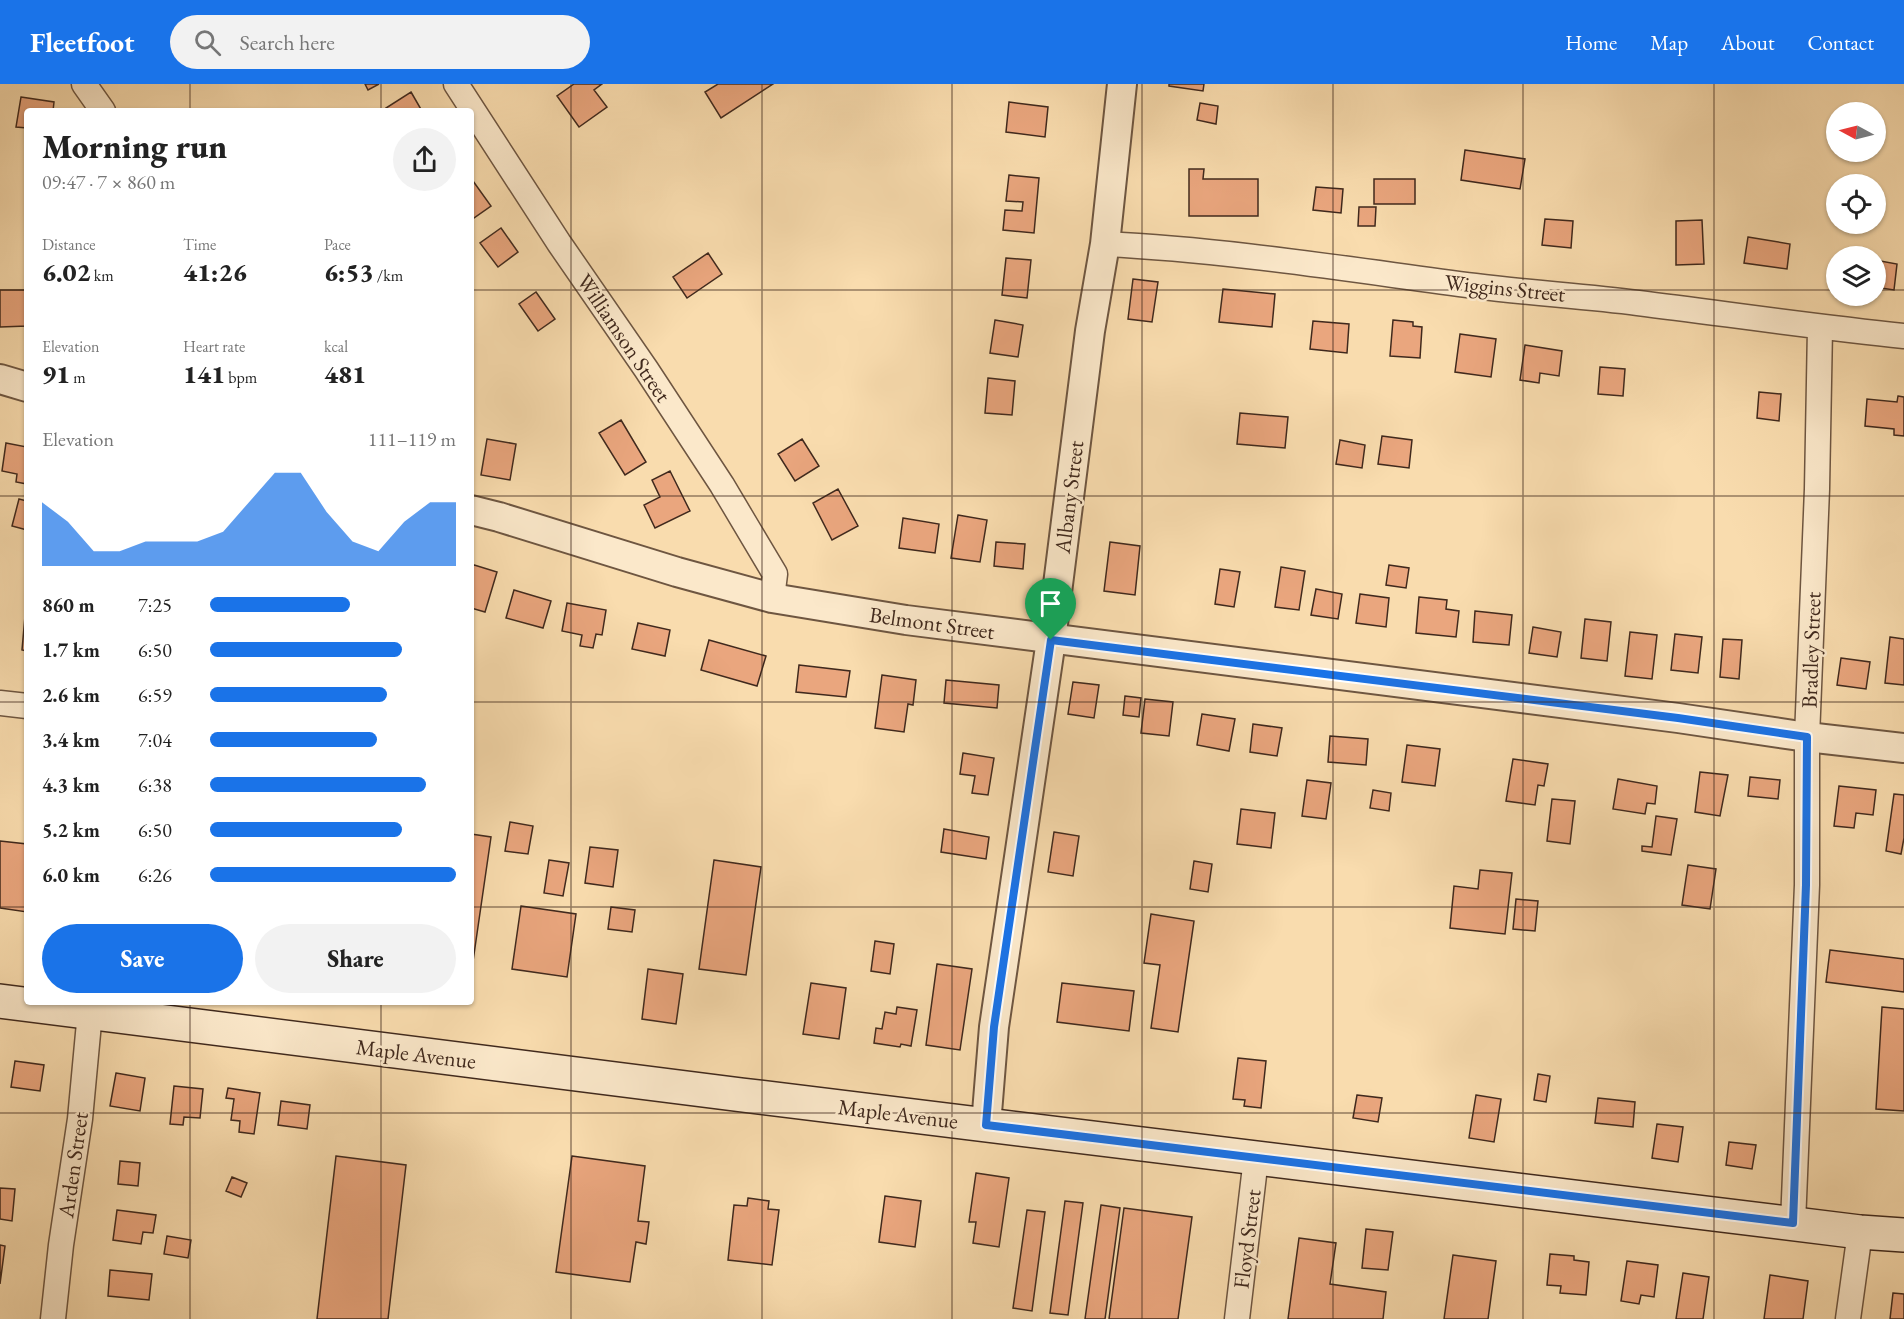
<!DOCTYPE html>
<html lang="en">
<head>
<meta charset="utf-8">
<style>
	body { margin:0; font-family:"EB Garamond",serif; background:#f2f2f2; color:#222; height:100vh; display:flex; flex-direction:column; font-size:22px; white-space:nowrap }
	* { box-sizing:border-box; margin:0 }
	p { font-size:20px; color:#767676 }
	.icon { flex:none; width:33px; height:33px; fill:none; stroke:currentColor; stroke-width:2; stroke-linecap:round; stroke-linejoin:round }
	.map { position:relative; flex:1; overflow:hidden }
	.drawer { position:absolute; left:24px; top:24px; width:450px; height:897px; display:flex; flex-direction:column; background:#fff; border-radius:6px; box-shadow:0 2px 4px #0004 }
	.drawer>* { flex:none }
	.needle { width:39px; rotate:277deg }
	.buttons { position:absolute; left:1826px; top:18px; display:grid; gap:12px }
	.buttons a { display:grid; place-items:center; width:60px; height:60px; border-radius:50%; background:#fff; box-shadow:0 2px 4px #0004; font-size:30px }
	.pin { position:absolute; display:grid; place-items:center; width:51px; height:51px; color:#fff; margin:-62px -26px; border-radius:50% 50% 50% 0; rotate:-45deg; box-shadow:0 0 6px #0007 }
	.pin .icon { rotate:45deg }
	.round { display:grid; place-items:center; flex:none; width:63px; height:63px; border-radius:32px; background:#f2f2f2 }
	.headline { display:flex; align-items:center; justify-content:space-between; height:102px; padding:0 18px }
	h1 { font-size:33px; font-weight:800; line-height:45px }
	.figures { display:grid; grid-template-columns:repeat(3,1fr); gap:9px; height:102px; padding:6px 18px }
	.figures div { display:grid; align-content:center }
	.figures b { font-size:26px; font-weight:800 }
	.figures small { font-size:16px; font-weight:400 }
	.figures p { font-size:16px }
	.chart { height:168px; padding:12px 18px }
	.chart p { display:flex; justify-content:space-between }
	.chart svg { width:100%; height:108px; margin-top:6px; fill:#1a73e8; opacity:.7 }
	.cta { display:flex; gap:12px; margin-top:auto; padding:12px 18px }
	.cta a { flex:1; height:69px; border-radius:36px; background:#1a73e8; color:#fff; font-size:24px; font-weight:800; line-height:69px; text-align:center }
	.cta a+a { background:#f2f2f2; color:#222 }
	ul { padding:0 18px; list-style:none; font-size:20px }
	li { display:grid; grid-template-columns:96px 72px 1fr; align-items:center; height:45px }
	li i { height:15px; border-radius:8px; background:#1a73e8 }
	header { display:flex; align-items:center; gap:36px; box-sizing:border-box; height:84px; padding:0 30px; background:#1a73e8; color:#fff }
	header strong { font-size:28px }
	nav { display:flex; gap:33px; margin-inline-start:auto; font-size:21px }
	.search { width:420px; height:54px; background:#f2f2f2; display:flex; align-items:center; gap:15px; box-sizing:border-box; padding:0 21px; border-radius:33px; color:#767676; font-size:22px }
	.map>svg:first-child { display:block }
</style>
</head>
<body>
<header>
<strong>Fleetfoot</strong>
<div class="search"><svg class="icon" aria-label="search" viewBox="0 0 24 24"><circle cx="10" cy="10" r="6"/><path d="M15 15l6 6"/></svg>Search here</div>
<nav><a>Home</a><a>Map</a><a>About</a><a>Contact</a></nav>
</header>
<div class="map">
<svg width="1904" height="1235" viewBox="0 0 1904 1235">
	<rect width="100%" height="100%" fill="#f9dcae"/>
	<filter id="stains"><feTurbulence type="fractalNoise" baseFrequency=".00333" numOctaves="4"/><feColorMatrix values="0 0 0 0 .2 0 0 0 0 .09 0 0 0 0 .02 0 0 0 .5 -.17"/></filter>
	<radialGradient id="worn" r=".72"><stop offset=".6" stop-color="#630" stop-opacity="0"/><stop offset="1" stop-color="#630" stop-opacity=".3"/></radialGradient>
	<!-- building -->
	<path fill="#eaa67e" stroke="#40291d" stroke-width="1.5" d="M 365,0 L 379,0 L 368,6 Z
		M 574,0 L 602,0 L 594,6 L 607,23 L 579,43 L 557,12 Z
		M 718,0 L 773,0 L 721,34 L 705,8 Z
		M 1169,0 L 1204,0 L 1203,7 L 1169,2 Z
		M 411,8 L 422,27 L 388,27 L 386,24 Z
		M 21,13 L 54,18 L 53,27 L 27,27 L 27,44 L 16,43 Z
		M 1009,18 L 1048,23 L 1045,53 L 1006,48 Z
		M 1200,19 L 1218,22 L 1216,40 L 1197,36 Z
		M 1465,66 L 1525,75 L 1520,105 L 1461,96 Z
		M 1189,85 L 1204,85 L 1203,95 L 1258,95 L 1258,132 L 1189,132 Z
		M 1009,91 L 1039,94 L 1034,149 L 1003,146 L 1005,126 L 1022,127 L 1023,118 L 1006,117 Z
		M 1374,95 L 1415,95 L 1415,120 L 1374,120 Z
		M 473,97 L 491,122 L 471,136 L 471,98 Z
		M 1316,103 L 1343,105 L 1341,129 L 1313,126 Z
		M 1359,123 L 1376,123 L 1375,142 L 1358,142 Z
		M 1545,135 L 1573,137 L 1571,164 L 1542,161 Z
		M 1702,136 L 1704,180 L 1676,181 L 1676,137 Z
		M 501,144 L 518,168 L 498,183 L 480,159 Z
		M 1748,153 L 1790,160 L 1787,185 L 1744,179 Z
		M 708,169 L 722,190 L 687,214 L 673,193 Z
		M 1006,174 L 1031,176 L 1027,214 L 1002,211 Z
		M 1875,176 L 1897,180 L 1894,206 L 1875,203 Z
		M 1133,195 L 1158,198 L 1152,238 L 1128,235 Z
		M 1223,205 L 1275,210 L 1272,243 L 1219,238 Z
		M 0,206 L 26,206 L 27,242 L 0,243 Z
		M 536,208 L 555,235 L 538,247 L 519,220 Z
		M 995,236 L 1023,241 L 1018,273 L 990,269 Z
		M 1393,236 L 1413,238 L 1413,242 L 1422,243 L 1420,274 L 1390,272 Z
		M 1313,237 L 1349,240 L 1347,269 L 1310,265 Z
		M 1460,250 L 1496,255 L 1491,293 L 1455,288 Z
		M 1525,261 L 1562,267 L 1559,292 L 1540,289 L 1539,299 L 1520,296 Z
		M 1600,283 L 1625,285 L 1623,312 L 1598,310 Z
		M 988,294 L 1015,297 L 1012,331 L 985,329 Z
		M 1759,308 L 1781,310 L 1779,337 L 1757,334 Z
		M 1898,312 L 1904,313 L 1904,352 L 1894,351 L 1894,345 L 1865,342 L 1867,315 L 1897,318 Z
		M 1240,329 L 1288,333 L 1285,364 L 1237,360 Z
		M 621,336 L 646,378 L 625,391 L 599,349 Z
		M 1382,352 L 1412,356 L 1409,384 L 1378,380 Z
		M 487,355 L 516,360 L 510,396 L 481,391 Z
		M 802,355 L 819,382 L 795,397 L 778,370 Z
		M 1340,356 L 1365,361 L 1362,384 L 1336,380 Z
		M 6,359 L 27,363 L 27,400 L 16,398 L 17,390 L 2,387 Z
		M 670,387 L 690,427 L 655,444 L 644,421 L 660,413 L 652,396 Z
		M 838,405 L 858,442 L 832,456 L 813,419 Z
		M 19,415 L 27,417 L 27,446 L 12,442 Z
		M 958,431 L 987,436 L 980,478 L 951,474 Z
		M 903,434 L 939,440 L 935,469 L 899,464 Z
		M 996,458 L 1025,460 L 1023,485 L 994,482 Z
		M 1110,458 L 1140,462 L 1135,511 L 1104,507 Z
		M 471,480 L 497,488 L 485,528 L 471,524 Z
		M 1389,481 L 1409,484 L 1406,504 L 1386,501 Z
		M 1281,483 L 1305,487 L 1299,526 L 1275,523 Z
		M 1220,485 L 1240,488 L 1234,523 L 1215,520 Z
		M 1316,505 L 1342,510 L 1338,535 L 1311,531 Z
		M 514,506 L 551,517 L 543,544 L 506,534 Z
		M 1360,510 L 1389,514 L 1386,543 L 1356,539 Z
		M 1419,513 L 1447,516 L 1446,525 L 1459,527 L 1456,553 L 1416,549 Z
		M 567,519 L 606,526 L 602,551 L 596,550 L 593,564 L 580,562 L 582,551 L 562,547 Z
		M 26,521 L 27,521 L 27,567 L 22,566 Z
		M 1475,527 L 1512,531 L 1509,561 L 1473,558 Z
		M 1585,535 L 1611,538 L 1607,577 L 1581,574 Z
		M 638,539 L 670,546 L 665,572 L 632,565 Z
		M 1533,543 L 1561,548 L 1557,573 L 1529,569 Z
		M 1630,548 L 1657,551 L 1652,595 L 1625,592 Z
		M 1675,550 L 1702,553 L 1698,589 L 1671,586 Z
		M 1890,553 L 1904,555 L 1904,601 L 1885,599 Z
		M 1723,555 L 1742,556 L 1739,595 L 1720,593 Z
		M 709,556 L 766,572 L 757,602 L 701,586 Z
		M 1841,574 L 1870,578 L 1866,605 L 1837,601 Z
		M 799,581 L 850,587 L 846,613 L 796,608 Z
		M 882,591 L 916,596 L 913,621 L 908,620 L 904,648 L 875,644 Z
		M 946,596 L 999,601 L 997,624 L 944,619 Z
		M 1073,598 L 1099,601 L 1094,634 L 1068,630 Z
		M 1125,612 L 1141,614 L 1139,633 L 1123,631 Z
		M 1145,615 L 1173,618 L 1169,652 L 1141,649 Z
		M 1202,630 L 1235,635 L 1229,667 L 1197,661 Z
		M 1253,640 L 1282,644 L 1277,672 L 1250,668 Z
		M 1330,652 L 1368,655 L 1366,681 L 1328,678 Z
		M 1407,661 L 1440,665 L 1435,702 L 1402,698 Z
		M 963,669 L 994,674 L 988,711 L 972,709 L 975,692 L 960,690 Z
		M 1513,675 L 1548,680 L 1544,702 L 1538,701 L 1535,721 L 1506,717 Z
		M 1700,688 L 1728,691 L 1720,732 L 1695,728 Z
		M 1750,693 L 1780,696 L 1778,715 L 1748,712 Z
		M 1618,695 L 1657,702 L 1655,720 L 1647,719 L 1645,730 L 1613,725 Z
		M 1307,696 L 1331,699 L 1326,735 L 1302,732 Z
		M 1839,702 L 1876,706 L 1873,731 L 1856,729 L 1854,744 L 1834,742 Z
		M 1373,706 L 1391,709 L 1389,727 L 1370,724 Z
		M 1894,710 L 1904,711 L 1904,754 L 1901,770 L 1886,767 Z
		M 1552,715 L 1575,717 L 1570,760 L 1547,757 Z
		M 1241,725 L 1275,729 L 1271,764 L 1237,760 Z
		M 1656,732 L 1677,735 L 1671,771 L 1642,767 L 1642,762 L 1652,763 Z
		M 510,738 L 533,742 L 528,770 L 505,767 Z
		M 944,745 L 989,753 L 986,775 L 941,768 Z
		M 1054,748 L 1079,752 L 1073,792 L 1048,788 Z
		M 471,750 L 491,753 L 471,891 Z
		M 0,757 L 27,760 L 27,828 L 0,824 Z
		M 590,763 L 618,766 L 613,803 L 585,799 Z
		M 549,776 L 569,779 L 563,812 L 544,809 Z
		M 714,776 L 761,783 L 746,891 L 699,885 Z
		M 1194,777 L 1212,780 L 1208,808 L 1190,805 Z
		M 1688,781 L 1716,785 L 1710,825 L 1682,821 Z
		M 1480,786 L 1512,789 L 1505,850 L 1450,844 L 1454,802 L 1478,805 Z
		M 1516,815 L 1538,817 L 1535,847 L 1513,845 Z
		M 521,822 L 576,830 L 567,893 L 512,885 Z
		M 611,823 L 635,826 L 632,848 L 608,845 Z
		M 1151,830 L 1194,837 L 1178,948 L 1151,944 L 1160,881 L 1144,879 Z
		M 875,857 L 894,860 L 890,890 L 871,887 Z
		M 1830,866 L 1904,875 L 1904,908 L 1826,898 Z
		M 937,880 L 972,885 L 960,966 L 926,961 Z
		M 648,885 L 683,890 L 676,940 L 642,935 Z
		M 811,899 L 846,904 L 839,955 L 803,950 Z
		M 1062,899 L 1134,907 L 1129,947 L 1057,938 Z
		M 897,923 L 917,926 L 911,962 L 901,960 L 900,963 L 874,959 L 876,944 L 882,945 L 885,928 L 896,930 Z
		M 1882,923 L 1904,925 L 1904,1027 L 1876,1025 Z
		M 1238,974 L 1266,977 L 1261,1024 L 1244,1022 L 1245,1016 L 1233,1015 Z
		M 15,977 L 44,981 L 40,1007 L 11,1003 Z
		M 116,989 L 145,994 L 140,1027 L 110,1022 Z
		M 1538,990 L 1550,992 L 1546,1018 L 1534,1016 Z
		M 174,1002 L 203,1005 L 200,1034 L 184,1033 L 183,1041 L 170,1040 Z
		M 228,1004 L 260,1009 L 254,1050 L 239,1048 L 240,1037 L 231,1036 L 234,1015 L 226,1014 Z
		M 1357,1011 L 1382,1014 L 1378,1038 L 1353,1034 Z
		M 1476,1011 L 1501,1015 L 1494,1058 L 1469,1054 Z
		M 1598,1014 L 1635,1018 L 1633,1043 L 1595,1039 Z
		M 281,1017 L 310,1021 L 307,1045 L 278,1041 Z
		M 1657,1040 L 1683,1043 L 1678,1078 L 1652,1074 Z
		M 1729,1058 L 1756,1061 L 1752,1085 L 1726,1081 Z
		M 336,1072 L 406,1081 L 388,1235 L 317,1235 Z
		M 572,1072 L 645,1082 L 638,1137 L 649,1138 L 646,1160 L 636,1158 L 630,1198 L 556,1188 Z
		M 120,1077 L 140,1079 L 138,1102 L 118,1100 Z
		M 976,1089 L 1009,1094 L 999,1163 L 973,1159 L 976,1138 L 969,1138 Z
		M 232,1093 L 247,1099 L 241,1113 L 226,1107 Z
		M 0,1104 L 15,1105 L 12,1137 L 0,1135 Z
		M 885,1112 L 921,1117 L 915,1163 L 879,1158 Z
		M 748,1114 L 769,1117 L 768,1125 L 779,1126 L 772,1181 L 728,1176 L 734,1121 L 747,1122 Z
		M 1065,1117 L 1083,1119 L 1068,1231 L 1050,1229 Z
		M 1101,1121 L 1120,1124 L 1105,1235 L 1085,1235 Z
		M 1124,1124 L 1192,1133 L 1178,1235 L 1109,1235 Z
		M 117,1126 L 156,1131 L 153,1149 L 143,1148 L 141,1160 L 113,1156 Z
		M 1027,1126 L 1045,1128 L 1032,1227 L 1013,1224 Z
		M 1366,1145 L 1393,1148 L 1388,1186 L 1362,1184 Z
		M 167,1152 L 191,1156 L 188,1174 L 164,1170 Z
		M 1299,1154 L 1336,1159 L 1330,1200 L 1386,1208 L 1383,1235 L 1288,1235 Z
		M 0,1161 L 5,1162 L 0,1200 Z
		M 1550,1170 L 1574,1172 L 1574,1176 L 1589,1178 L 1586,1211 L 1560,1209 L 1561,1202 L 1547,1201 Z
		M 1453,1171 L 1496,1177 L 1488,1235 L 1444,1235 Z
		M 1627,1177 L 1658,1181 L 1654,1213 L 1641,1211 L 1639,1220 L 1621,1217 Z
		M 110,1186 L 152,1190 L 149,1216 L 108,1212 Z
		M 1683,1189 L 1709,1193 L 1703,1235 L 1676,1235 Z
		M 1770,1191 L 1808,1197 L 1803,1235 L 1764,1235 Z
		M 1893,1209 L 1904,1210 L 1904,1235 L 1890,1235 Z"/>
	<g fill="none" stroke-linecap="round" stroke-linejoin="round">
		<defs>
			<path id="minor" d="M 84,0 L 103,27
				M 456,0 L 559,159 L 646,285 L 722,401 L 775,490 L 772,514
				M 1105,160 C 1229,166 1352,186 1475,202 C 1529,209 1584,212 1638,219 C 1727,230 1815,243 1904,252
				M 0,619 L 27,622
				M 1793,1139 L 1807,801 L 1807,653 L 1817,405 L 1820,244
				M 53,1235 L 61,1161 L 80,1035 L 90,928
				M 1237,1235 L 1256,1074
				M 1848,1235 L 1860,1148"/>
			<path id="tertiary" d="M 0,295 L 27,303
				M 471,426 L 499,433 L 677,488 L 772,514 L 906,536 L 1678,634 L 1807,653 L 1904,664
				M 986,1041 L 994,943 L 1051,556 L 1090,247 L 1105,160 L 1122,0"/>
			<path id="secondary" d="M 0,917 L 742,1011 L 1860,1148 L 1904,1151"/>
		</defs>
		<!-- minor casing -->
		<use href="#minor" stroke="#6e5641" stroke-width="27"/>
		<!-- tertiary casing -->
		<use href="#tertiary" stroke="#6e5641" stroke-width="32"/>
		<!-- secondary casing -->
		<use href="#secondary" stroke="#40291d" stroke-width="36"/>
		<!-- minor -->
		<use href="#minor" stroke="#fbe8ca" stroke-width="24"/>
		<!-- tertiary -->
		<use href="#tertiary" stroke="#fbe8ca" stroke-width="28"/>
		<!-- secondary -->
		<use href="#secondary" stroke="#fbe8ca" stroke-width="33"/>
	</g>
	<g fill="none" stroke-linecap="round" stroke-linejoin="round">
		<defs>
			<path id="route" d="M 1051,556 L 1678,634 L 1807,653 L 1806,801 L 1793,1139 L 986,1041 L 994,943 Z"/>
		</defs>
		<!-- route casing -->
		<use href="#route" stroke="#fff" stroke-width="12"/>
		<!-- route -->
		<use href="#route" stroke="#1a73e8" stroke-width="8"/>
	</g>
	<!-- grid -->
	<path fill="none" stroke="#40291d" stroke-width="1.5" stroke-opacity="0.55" d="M 190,0 L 190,27M 381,0 L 381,27M 571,0 L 571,1235M 762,0 L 762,1235M 952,0 L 952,1235M 1142,0 L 1142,1235M 1333,0 L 1333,1235M 1523,0 L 1523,1235M 1714,0 L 1714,1235M 0,206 L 27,206M 471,206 L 1836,206M 1875,206 L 1904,206M 0,412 L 27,412M 471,412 L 1904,412M 0,618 L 27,618M 471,618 L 1904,618M 0,823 L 27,823M 471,823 L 1904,823M 190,918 L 190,1235M 381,918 L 381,1235M 0,1029 L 1904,1029"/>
	<g text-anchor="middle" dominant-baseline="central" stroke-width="5" stroke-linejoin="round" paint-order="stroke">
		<!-- street labels -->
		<g font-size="22" fill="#40291d" stroke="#fbe8ca">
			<text transform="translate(1505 204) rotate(6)">Wiggins Street</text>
			<text transform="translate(624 254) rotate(56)">Williamson Street</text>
			<text transform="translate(1069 413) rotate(-83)">Albany Street</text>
			<text transform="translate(932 539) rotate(8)">Belmont Street</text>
			<text transform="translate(1811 566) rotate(-88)">Bradley Street</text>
			<text transform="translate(416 970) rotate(7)">Maple Avenue</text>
			<text transform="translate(898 1030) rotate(7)">Maple Avenue</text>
			<text transform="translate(73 1081) rotate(-82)">Arden Street</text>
			<text transform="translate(1247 1155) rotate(-83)">Floyd Street</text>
		</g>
	</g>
	<rect width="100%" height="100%" filter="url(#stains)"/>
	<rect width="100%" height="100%" fill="url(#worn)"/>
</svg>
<div class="buttons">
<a><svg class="needle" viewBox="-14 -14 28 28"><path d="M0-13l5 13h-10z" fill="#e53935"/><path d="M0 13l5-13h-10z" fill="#767676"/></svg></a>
<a><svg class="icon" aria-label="locate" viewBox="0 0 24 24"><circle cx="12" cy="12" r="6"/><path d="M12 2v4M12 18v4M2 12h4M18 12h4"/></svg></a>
<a><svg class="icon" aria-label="layers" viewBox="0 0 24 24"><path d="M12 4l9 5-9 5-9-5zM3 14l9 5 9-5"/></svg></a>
</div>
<div class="pin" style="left:1051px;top:556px;background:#1e9e55"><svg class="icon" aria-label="arrive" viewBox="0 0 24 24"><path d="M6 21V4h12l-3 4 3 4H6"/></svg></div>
<section class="drawer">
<div class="headline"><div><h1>Morning run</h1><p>09:47 · 7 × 860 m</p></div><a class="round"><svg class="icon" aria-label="share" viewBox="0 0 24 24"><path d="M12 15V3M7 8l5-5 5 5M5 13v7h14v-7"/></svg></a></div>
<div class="figures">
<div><p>Distance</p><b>6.02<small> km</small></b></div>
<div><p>Time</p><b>41:26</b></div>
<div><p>Pace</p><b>6:53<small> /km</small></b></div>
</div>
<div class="figures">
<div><p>Elevation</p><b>91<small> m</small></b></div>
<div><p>Heart rate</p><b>141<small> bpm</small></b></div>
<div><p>kcal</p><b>481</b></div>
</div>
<div class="chart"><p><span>Elevation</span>111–119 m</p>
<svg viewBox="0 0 160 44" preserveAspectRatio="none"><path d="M0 44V18L10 26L20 38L30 38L40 34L50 34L60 34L70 30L80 18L90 6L100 6L110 22L120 34L130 38L140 26L150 18L160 18V44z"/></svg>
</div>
<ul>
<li><b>860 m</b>7:25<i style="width:57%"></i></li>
<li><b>1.7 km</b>6:50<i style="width:78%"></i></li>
<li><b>2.6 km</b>6:59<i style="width:72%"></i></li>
<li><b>3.4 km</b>7:04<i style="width:68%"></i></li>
<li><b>4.3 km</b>6:38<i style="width:88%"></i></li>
<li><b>5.2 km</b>6:50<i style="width:78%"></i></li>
<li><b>6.0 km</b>6:26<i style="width:100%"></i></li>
</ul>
<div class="cta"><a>Save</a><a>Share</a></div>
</section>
</div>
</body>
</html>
